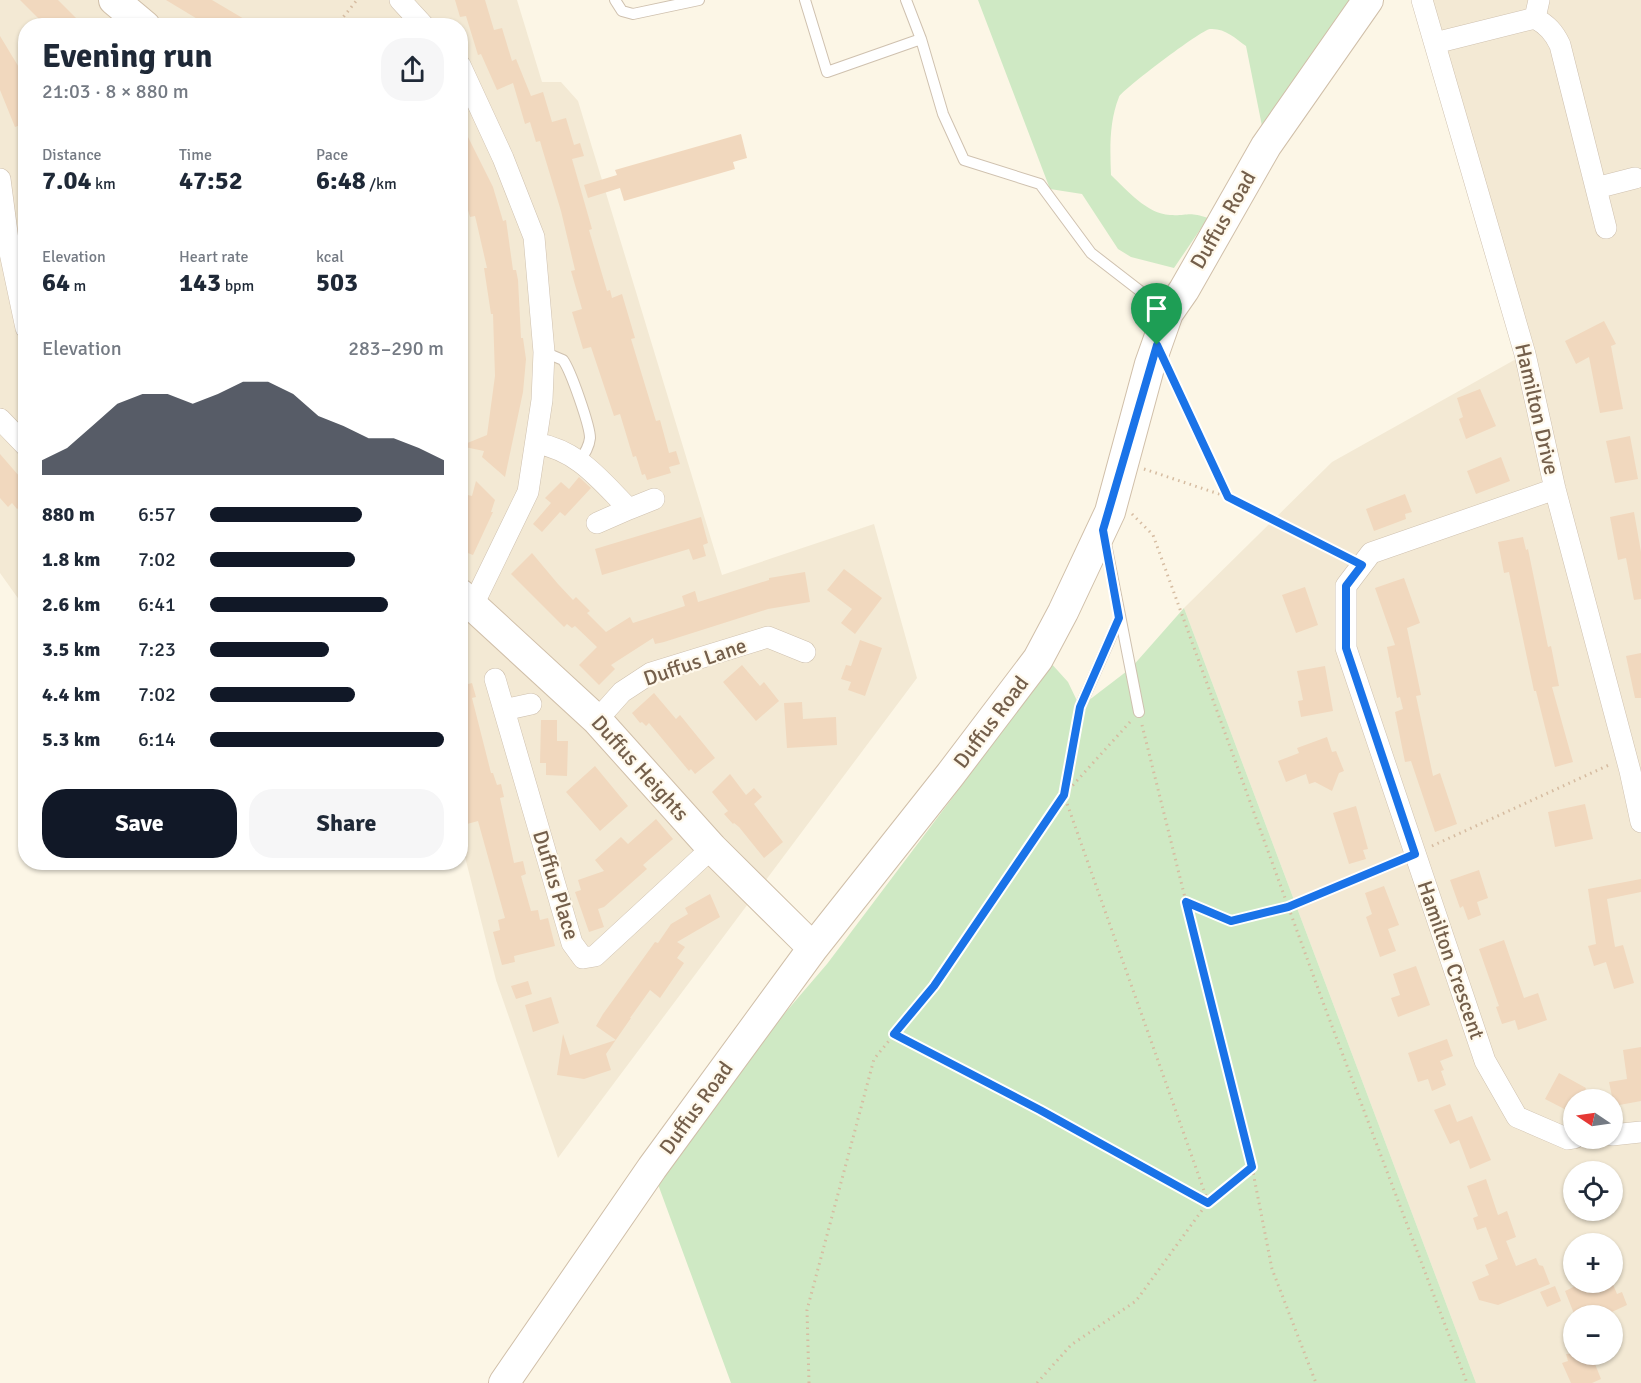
<!DOCTYPE html>
<html lang="en">
<head>
<meta charset="utf-8">
<style>
	body { margin:0; font-family:Signika,sans-serif; background:#f6f6f7; color:#1f2937; height:100vh; display:flex; flex-direction:column; font-size:22px; white-space:nowrap }
	* { box-sizing:border-box; margin:0 }
	p { font-size:20px; color:#747a83 }
	.icon { flex:none; width:33px; height:33px; fill:none; stroke:currentColor; stroke-width:2; stroke-linecap:round; stroke-linejoin:round }
	.map { position:relative; flex:1; overflow:hidden }
	.sheet { position:absolute; left:18px; top:18px; width:450px; height:852px; display:flex; flex-direction:column; background:#fff; border-radius:24px; box-shadow:0 2px 4px #0004 }
	.sheet>* { flex:none }
	.needle { width:39px; rotate:283deg }
	.fabs { position:absolute; left:1563px; top:1089px; display:grid; gap:12px }
	.fabs a { display:grid; place-items:center; width:60px; height:60px; border-radius:50%; background:#fff; box-shadow:0 2px 4px #0004; font-size:30px }
	.pin { position:absolute; display:grid; place-items:center; width:51px; height:51px; color:#fff; margin:-62px -26px; border-radius:50% 50% 50% 0; rotate:-45deg; box-shadow:0 0 6px #0007 }
	.pin .icon { rotate:45deg }
	.round { display:grid; place-items:center; flex:none; width:63px; height:63px; border-radius:24px; background:#f6f6f7 }
	.summary { display:flex; align-items:center; justify-content:space-between; height:102px; padding:0 24px }
	h1 { font-size:33px; font-weight:700; line-height:45px }
	.figures { display:grid; grid-template-columns:repeat(3,1fr); gap:9px; height:102px; padding:6px 24px }
	.figures div { display:grid; align-content:center }
	.figures b { font-size:26px; font-weight:700 }
	.figures small { font-size:16px; font-weight:400 }
	.figures p { font-size:16px }
	.chart { height:168px; padding:12px 24px }
	.chart p { display:flex; justify-content:space-between }
	.chart svg { width:100%; height:108px; margin-top:6px; fill:#111827; opacity:.7 }
	.button { display:flex; gap:12px; margin-top:auto; padding:12px 24px }
	.button a { flex:1; height:69px; border-radius:24px; background:#111827; color:#fff; font-size:24px; font-weight:700; line-height:69px; text-align:center }
	.button a+a { background:#f6f6f7; color:#1f2937 }
	ul { padding:0 24px; list-style:none; font-size:20px }
	li { display:grid; grid-template-columns:96px 72px 1fr; align-items:center; height:45px }
	li i { height:15px; border-radius:8px; background:#111827 }
	.map>svg:first-child { display:block }
</style>
</head>
<body>
<div class="map">
<svg width="1641" height="1383" viewBox="0 0 1641 1383">
	<rect width="100%" height="100%" fill="#fcf6e6"/>
	<!-- residential -->
	<path fill="#f3e9d4" fill-rule="evenodd" d="M 0,0 L 517,0 L 542,82 L 561,82 L 578,101 L 722,575 L 874,524 L 917,678 L 558,1158 L 496,980 L 461,841 L 460,26 L 26,26 L 25,608 L 0,573 Z
		M 1422,0 L 1641,0 L 1641,1383 L 1476,1383 L 1184,608 L 1332,462 L 1525,354 ZM 1574,1100 L 1612,1100 L 1612,1138 L 1574,1138 ZM 1574,1172 L 1612,1172 L 1612,1210 L 1574,1210 ZM 1574,1244 L 1612,1244 L 1612,1282 L 1574,1282 ZM 1574,1316 L 1612,1316 L 1612,1354 L 1574,1354 Z"/>
	<!-- green -->
	<path fill="#cfe9c4" d="M 978,0 L 1368,0 L 1266,146 L 1246,46 C 1235,38 1225,28 1210,29 C 1201,30 1122,90 1119,97 C 1109,122 1110,149 1111,175 C 1127,190 1147,214 1170,215 C 1188,216 1188,211 1208,218 L 1174,268 L 1131,257 L 1118,249 L 1082,194 L 1050,189 Z
		M 1184,608 L 1476,1383 L 731,1383 L 652,1168 L 827,964 L 959,789 L 1049,661 L 1068,682 L 1080,707 L 1131,668 Z"/>
	<!-- building -->
	<path fill="#f1d8be" d="M 20,0 L 58,0 L 84,26 L 46,26 Z
		M 166,0 L 212,0 L 256,26 L 209,26 Z
		M 455,0 L 485,0 L 494,30 L 502,28 L 512,61 L 516,59 L 531,96 L 543,92 L 552,122 L 566,118 L 574,145 L 580,143 L 584,156 L 572,159 L 592,229 L 589,230 L 607,291 L 610,290 L 612,298 L 622,294 L 635,338 L 631,339 L 656,421 L 660,420 L 669,453 L 676,451 L 680,464 L 669,467 L 671,473 L 647,480 L 645,474 L 642,475 L 636,456 L 633,457 L 620,414 L 614,416 L 591,347 L 583,349 L 572,312 L 582,309 L 571,271 L 575,270 L 561,211 L 542,148 L 540,141 L 536,142 L 530,122 L 525,124 L 513,83 L 497,90 L 481,54 L 478,55 L 466,16 L 460,17 Z
		M 0,36 L 26,79 L 26,123 L 15,127 L 0,90 Z
		M 460,121 L 493,187 L 503,221 L 506,220 L 513,270 L 516,270 L 518,280 L 521,338 L 523,338 L 526,359 L 523,392 L 505,477 L 482,457 L 484,451 L 460,446 L 487,435 L 495,376 L 493,314 L 491,314 L 484,268 L 487,268 L 476,220 L 475,216 L 470,217 L 460,183 Z
		M 741,134 L 747,158 L 733,162 L 735,169 L 624,201 L 620,188 L 588,198 L 584,185 L 617,175 L 615,170 Z
		M 1604,321 L 1616,344 L 1611,346 L 1623,409 L 1600,413 L 1589,357 L 1576,364 L 1565,341 Z
		M 1480,389 L 1496,426 L 1466,439 L 1459,419 L 1463,417 L 1457,398 Z
		M 1630,436 L 1638,479 L 1615,483 L 1606,441 Z
		M 0,454 L 26,484 L 26,502 L 17,509 L 12,503 L 8,507 L 0,498 Z
		M 1501,457 L 1510,481 L 1476,494 L 1467,471 Z
		M 579,477 L 591,488 L 565,516 L 560,512 L 542,532 L 533,524 L 551,503 L 545,498 L 561,482 L 569,489 Z
		M 476,481 L 495,500 L 491,512 L 493,512 L 473,555 L 460,550 L 460,516 L 468,495 L 472,496 Z
		M 1405,494 L 1412,512 L 1405,514 L 1406,519 L 1374,531 L 1366,509 Z
		M 1634,512 L 1641,552 L 1641,599 L 1634,600 L 1626,558 L 1618,560 L 1610,517 Z
		M 701,517 L 708,543 L 703,545 L 706,556 L 693,560 L 689,549 L 602,575 L 595,549 Z
		M 1523,537 L 1526,550 L 1528,549 L 1548,647 L 1551,646 L 1559,686 L 1552,687 L 1573,762 L 1555,767 L 1536,691 L 1534,691 L 1509,572 L 1504,573 L 1498,542 Z
		M 532,553 L 558,584 L 573,600 L 576,597 L 590,611 L 587,613 L 606,632 L 630,617 L 633,623 L 685,606 L 682,596 L 695,591 L 698,602 L 769,580 L 769,578 L 805,572 L 810,602 L 768,609 L 664,642 L 655,644 L 653,638 L 611,665 L 615,669 L 599,685 L 579,665 L 597,647 L 575,626 L 572,628 L 567,624 L 564,627 L 511,574 Z
		M 844,569 L 882,598 L 855,634 L 841,623 L 852,609 L 827,590 Z
		M 1404,578 L 1420,623 L 1407,628 L 1421,695 L 1416,696 L 1433,776 L 1440,773 L 1457,824 L 1435,832 L 1411,761 L 1405,762 L 1395,712 L 1403,709 L 1400,697 L 1397,698 L 1387,647 L 1395,645 L 1375,588 Z
		M 1305,587 L 1318,625 L 1296,633 L 1282,595 Z
		M 860,640 L 882,648 L 865,696 L 848,690 L 851,682 L 841,679 L 846,665 L 851,666 Z
		M 1641,653 L 1641,698 L 1635,698 L 1626,656 Z
		M 742,665 L 760,686 L 764,682 L 779,701 L 756,721 L 723,682 Z
		M 1325,666 L 1333,711 L 1301,717 L 1298,701 L 1303,700 L 1297,671 Z
		M 465,673 L 468,684 L 472,683 L 476,697 L 472,698 L 491,773 L 493,773 L 497,785 L 501,784 L 504,797 L 500,798 L 514,863 L 523,861 L 526,874 L 521,876 L 531,911 L 538,910 L 540,920 L 548,918 L 555,946 L 514,956 L 515,962 L 502,965 L 493,932 L 500,930 L 498,920 L 505,918 L 478,821 L 467,824 L 460,798 L 460,674 Z
		M 654,693 L 676,719 L 680,715 L 715,758 L 695,774 L 691,769 L 689,771 L 649,723 L 646,726 L 642,722 L 640,723 L 632,713 Z
		M 802,702 L 803,719 L 836,717 L 837,745 L 787,748 L 784,703 Z
		M 541,720 L 557,720 L 557,741 L 568,741 L 567,776 L 546,775 L 546,763 L 540,763 Z
		M 1327,737 L 1332,752 L 1336,751 L 1344,771 L 1339,773 L 1332,791 L 1315,782 L 1309,784 L 1306,774 L 1286,782 L 1278,761 L 1299,753 L 1297,748 Z
		M 595,766 L 628,806 L 600,831 L 566,792 Z
		M 730,774 L 746,795 L 754,788 L 762,797 L 754,804 L 783,842 L 764,858 L 739,827 L 734,823 L 733,824 L 724,814 L 728,811 L 712,792 Z
		M 1585,804 L 1593,839 L 1555,847 L 1548,812 Z
		M 1356,806 L 1368,849 L 1363,850 L 1366,859 L 1349,864 L 1333,813 Z
		M 656,819 L 673,839 L 643,865 L 647,869 L 604,907 L 598,909 L 604,927 L 589,932 L 575,892 L 581,890 L 578,880 L 604,871 L 595,860 L 621,837 L 628,844 Z
		M 1479,870 L 1488,898 L 1477,902 L 1481,915 L 1468,920 L 1463,906 L 1460,908 L 1450,880 Z
		M 1641,879 L 1641,892 L 1607,899 L 1615,947 L 1623,945 L 1634,983 L 1614,989 L 1606,962 L 1594,966 L 1588,946 L 1596,944 L 1588,889 Z
		M 1384,886 L 1399,925 L 1388,929 L 1396,951 L 1380,957 L 1366,917 L 1372,914 L 1365,893 Z
		M 710,894 L 720,917 L 677,942 L 685,947 L 677,958 L 684,963 L 660,998 L 650,990 L 630,1018 L 631,1018 L 606,1054 L 611,1070 L 584,1079 L 557,1075 L 563,1034 L 570,1055 L 616,1040 L 596,1026 L 603,1014 L 655,942 L 658,943 L 671,924 L 688,914 L 685,908 Z
		M 1504,940 L 1524,998 L 1538,993 L 1547,1020 L 1518,1030 L 1515,1020 L 1502,1024 L 1496,1007 L 1499,1006 L 1479,949 Z
		M 1416,966 L 1430,1005 L 1398,1017 L 1391,998 L 1400,995 L 1393,974 Z
		M 528,981 L 532,994 L 516,999 L 511,986 Z
		M 551,997 L 559,1023 L 533,1032 L 525,1005 Z
		M 1447,1039 L 1453,1056 L 1440,1061 L 1444,1070 L 1441,1071 L 1446,1085 L 1432,1091 L 1428,1079 L 1418,1082 L 1408,1053 Z
		M 1641,1047 L 1641,1101 L 1614,1106 L 1609,1082 L 1627,1079 L 1623,1050 Z
		M 1559,1073 L 1586,1088 L 1580,1100 L 1574,1100 L 1574,1114 L 1545,1099 Z
		M 1450,1104 L 1457,1122 L 1472,1116 L 1491,1160 L 1470,1169 L 1459,1140 L 1450,1144 L 1434,1110 Z
		M 1486,1179 L 1498,1215 L 1507,1211 L 1516,1237 L 1506,1241 L 1516,1266 L 1536,1258 L 1539,1265 L 1543,1266 L 1550,1284 L 1498,1305 L 1479,1300 L 1472,1282 L 1489,1275 L 1485,1265 L 1498,1259 L 1486,1227 L 1477,1230 L 1473,1218 L 1478,1216 L 1467,1186 Z
		M 1584,1282 L 1612,1282 L 1617,1294 L 1622,1292 L 1627,1305 L 1603,1316 L 1575,1316 L 1565,1291 Z
		M 1555,1286 L 1561,1301 L 1547,1307 L 1540,1292 Z
		M 1566,1354 L 1591,1354 L 1601,1379 L 1592,1383 L 1571,1383 L 1562,1363 L 1568,1361 Z"/>
	<g fill="none" stroke-linecap="round" stroke-linejoin="round">
		<defs>
			<path id="lane" d="M 615,0 L 622,11 L 633,14 L 699,0
				M 805,0 L 827,72 L 921,39 L 943,114 L 964,160 L 1040,184 L 1091,253 L 1166,311
				M 906,0 L 921,39
				M 544,352 L 563,360 C 571,371 590,426 590,438 C 589,447 585,453 580,460
				M 1105,539 L 1139,712
				M 1080,707 L 1119,619"/>
			<path id="street" d="M 400,0 L 424,26
				M 1422,0 L 1525,354 L 1555,489 L 1630,771 L 1641,822
				M 1535,18 L 1539,0
				M 1435,43 L 1535,18 C 1547,25 1554,32 1560,45 L 1606,228
				M 460,65 L 503,158 L 534,237 L 544,352 L 542,400 L 528,492 L 473,605
				M 0,179 L 9,248 L 26,328
				M 1596,188 L 1635,178
				M 0,419 L 26,446
				M 536,443 C 579,451 599,479 629,509 L 597,523
				M 1555,489 L 1371,553 L 1346,586 L 1346,648 L 1485,1061 L 1517,1117 L 1568,1139 L 1574,1138
				M 629,509 L 654,499
				M 495,679 L 572,943 L 583,958 L 595,956 L 712,848
				M 504,710 L 531,704
				M 597,720 L 622,692 L 651,673 L 768,637 L 805,652
				M 1612,1135 L 1641,1132"/>
			<path id="secondary" d="M 114,0 L 145,26
				M 460,594 L 597,720 L 712,848 L 813,948
				M 504,1383 L 652,1168 L 813,948 L 950,775 L 1038,659 L 1063,612 L 1110,512 L 1150,364 L 1168,313 L 1184,290 L 1266,146 L 1368,0"/>
		</defs>
		<!-- lane casing -->
		<use href="#lane" stroke="#cfc1af" stroke-width="12"/>
		<!-- street casing -->
		<use href="#street" stroke="#cfc1af" stroke-width="22"/>
		<!-- secondary casing -->
		<use href="#secondary" stroke="#d0bfa9" stroke-width="32"/>
		<!-- path -->
		<path stroke="#d6bca1" stroke-width="3" stroke-dasharray="1.5 4.5" stroke-linecap="butt" d="M 336,26 L 357,0
			M 1172,377 L 1228,497 L 1345,556
			M 1144,469 L 1228,497
			M 1132,514 L 1153,535 L 1324,1005 L 1467,1383
			M 1130,722 L 1064,795 L 1208,1202
			M 1142,725 L 1252,1167 L 1272,1269 L 1316,1383
			M 1432,846 L 1609,765
			M 1186,902 L 1231,921 L 1288,907 L 1399,861
			M 894,1034 L 1040,1110 L 1207,1202
			M 809,1383 L 807,1310 L 874,1059 L 934,986 L 1064,795 L 1078,719
			M 1037,1383 L 1071,1345 L 1136,1301 L 1208,1202 L 1252,1167"/>
		<!-- lane -->
		<use href="#lane" stroke="#fff" stroke-width="10"/>
		<!-- street -->
		<use href="#street" stroke="#fff" stroke-width="21"/>
		<!-- secondary -->
		<use href="#secondary" stroke="#fff" stroke-width="30"/>
	</g>
	<g fill="none" stroke-linecap="round" stroke-linejoin="round">
		<defs>
			<path id="route" d="M 1157,345 L 1228,497 L 1362,565 L 1346,586 L 1346,648 L 1415,854 L 1288,907 L 1231,921 L 1186,902 L 1252,1167 L 1208,1203 L 1040,1110 L 894,1034 L 934,986 L 1064,795 L 1080,707 L 1119,618 L 1103,530 Z"/>
		</defs>
		<!-- route casing -->
		<use href="#route" stroke="#fff" stroke-width="12"/>
		<!-- route -->
		<use href="#route" stroke="#1a73e8" stroke-width="8"/>
	</g>
	<g text-anchor="middle" dominant-baseline="central" stroke-width="4.5" stroke-linejoin="round" paint-order="stroke">
		<!-- street labels -->
		<g font-size="21" fill="#745f4b" stroke="#fff9ec">
			<text transform="translate(1223 220) rotate(-60)">Duffus Road</text>
			<text transform="translate(1537 409) rotate(77)">Hamilton Drive</text>
			<text transform="translate(695 662) rotate(-19)">Duffus Lane</text>
			<text transform="translate(991 722) rotate(-53)">Duffus Road</text>
			<text transform="translate(640 768) rotate(48)">Duffus Heights</text>
			<text transform="translate(556 885) rotate(73)">Duffus Place</text>
			<text transform="translate(1451 960) rotate(71)">Hamilton Crescent</text>
			<text transform="translate(696 1108) rotate(-54)">Duffus Road</text>
		</g>
	</g>
</svg>
<div class="fabs">
<a><svg class="needle" viewBox="-14 -14 28 28"><path d="M0-13l5 13h-10z" fill="#e53935"/><path d="M0 13l5-13h-10z" fill="#747a83"/></svg></a>
<a><svg class="icon" aria-label="locate" viewBox="0 0 24 24"><circle cx="12" cy="12" r="6"/><path d="M12 2v4M12 18v4M2 12h4M18 12h4"/></svg></a>
<a>+</a>
<a>−</a>
</div>
<div class="pin" style="left:1157px;top:345px;background:#1e9e55"><svg class="icon" aria-label="arrive" viewBox="0 0 24 24"><path d="M6 21V4h12l-3 4 3 4H6"/></svg></div>
<section class="sheet">
<div class="summary"><div><h1>Evening run</h1><p>21:03 · 8 × 880 m</p></div><a class="round"><svg class="icon" aria-label="share" viewBox="0 0 24 24"><path d="M12 15V3M7 8l5-5 5 5M5 13v7h14v-7"/></svg></a></div>
<div class="figures">
<div><p>Distance</p><b>7.04<small> km</small></b></div>
<div><p>Time</p><b>47:52</b></div>
<div><p>Pace</p><b>6:48<small> /km</small></b></div>
</div>
<div class="figures">
<div><p>Elevation</p><b>64<small> m</small></b></div>
<div><p>Heart rate</p><b>143<small> bpm</small></b></div>
<div><p>kcal</p><b>503</b></div>
</div>
<div class="chart"><p><span>Elevation</span>283–290 m</p>
<svg viewBox="0 0 160 44" preserveAspectRatio="none"><path d="M0 44V38L10 33L20 24L30 15L40 11L50 11L60 15L70 11L80 6L90 6L100 11L110 20L120 24L130 29L140 29L150 33L160 38V44z"/></svg>
</div>
<ul>
<li><b>880 m</b>6:57<i style="width:65%"></i></li>
<li><b>1.8 km</b>7:02<i style="width:62%"></i></li>
<li><b>2.6 km</b>6:41<i style="width:76%"></i></li>
<li><b>3.5 km</b>7:23<i style="width:51%"></i></li>
<li><b>4.4 km</b>7:02<i style="width:62%"></i></li>
<li><b>5.3 km</b>6:14<i style="width:100%"></i></li>
</ul>
<div class="button"><a>Save</a><a>Share</a></div>
</section>
</div>
</body>
</html>
